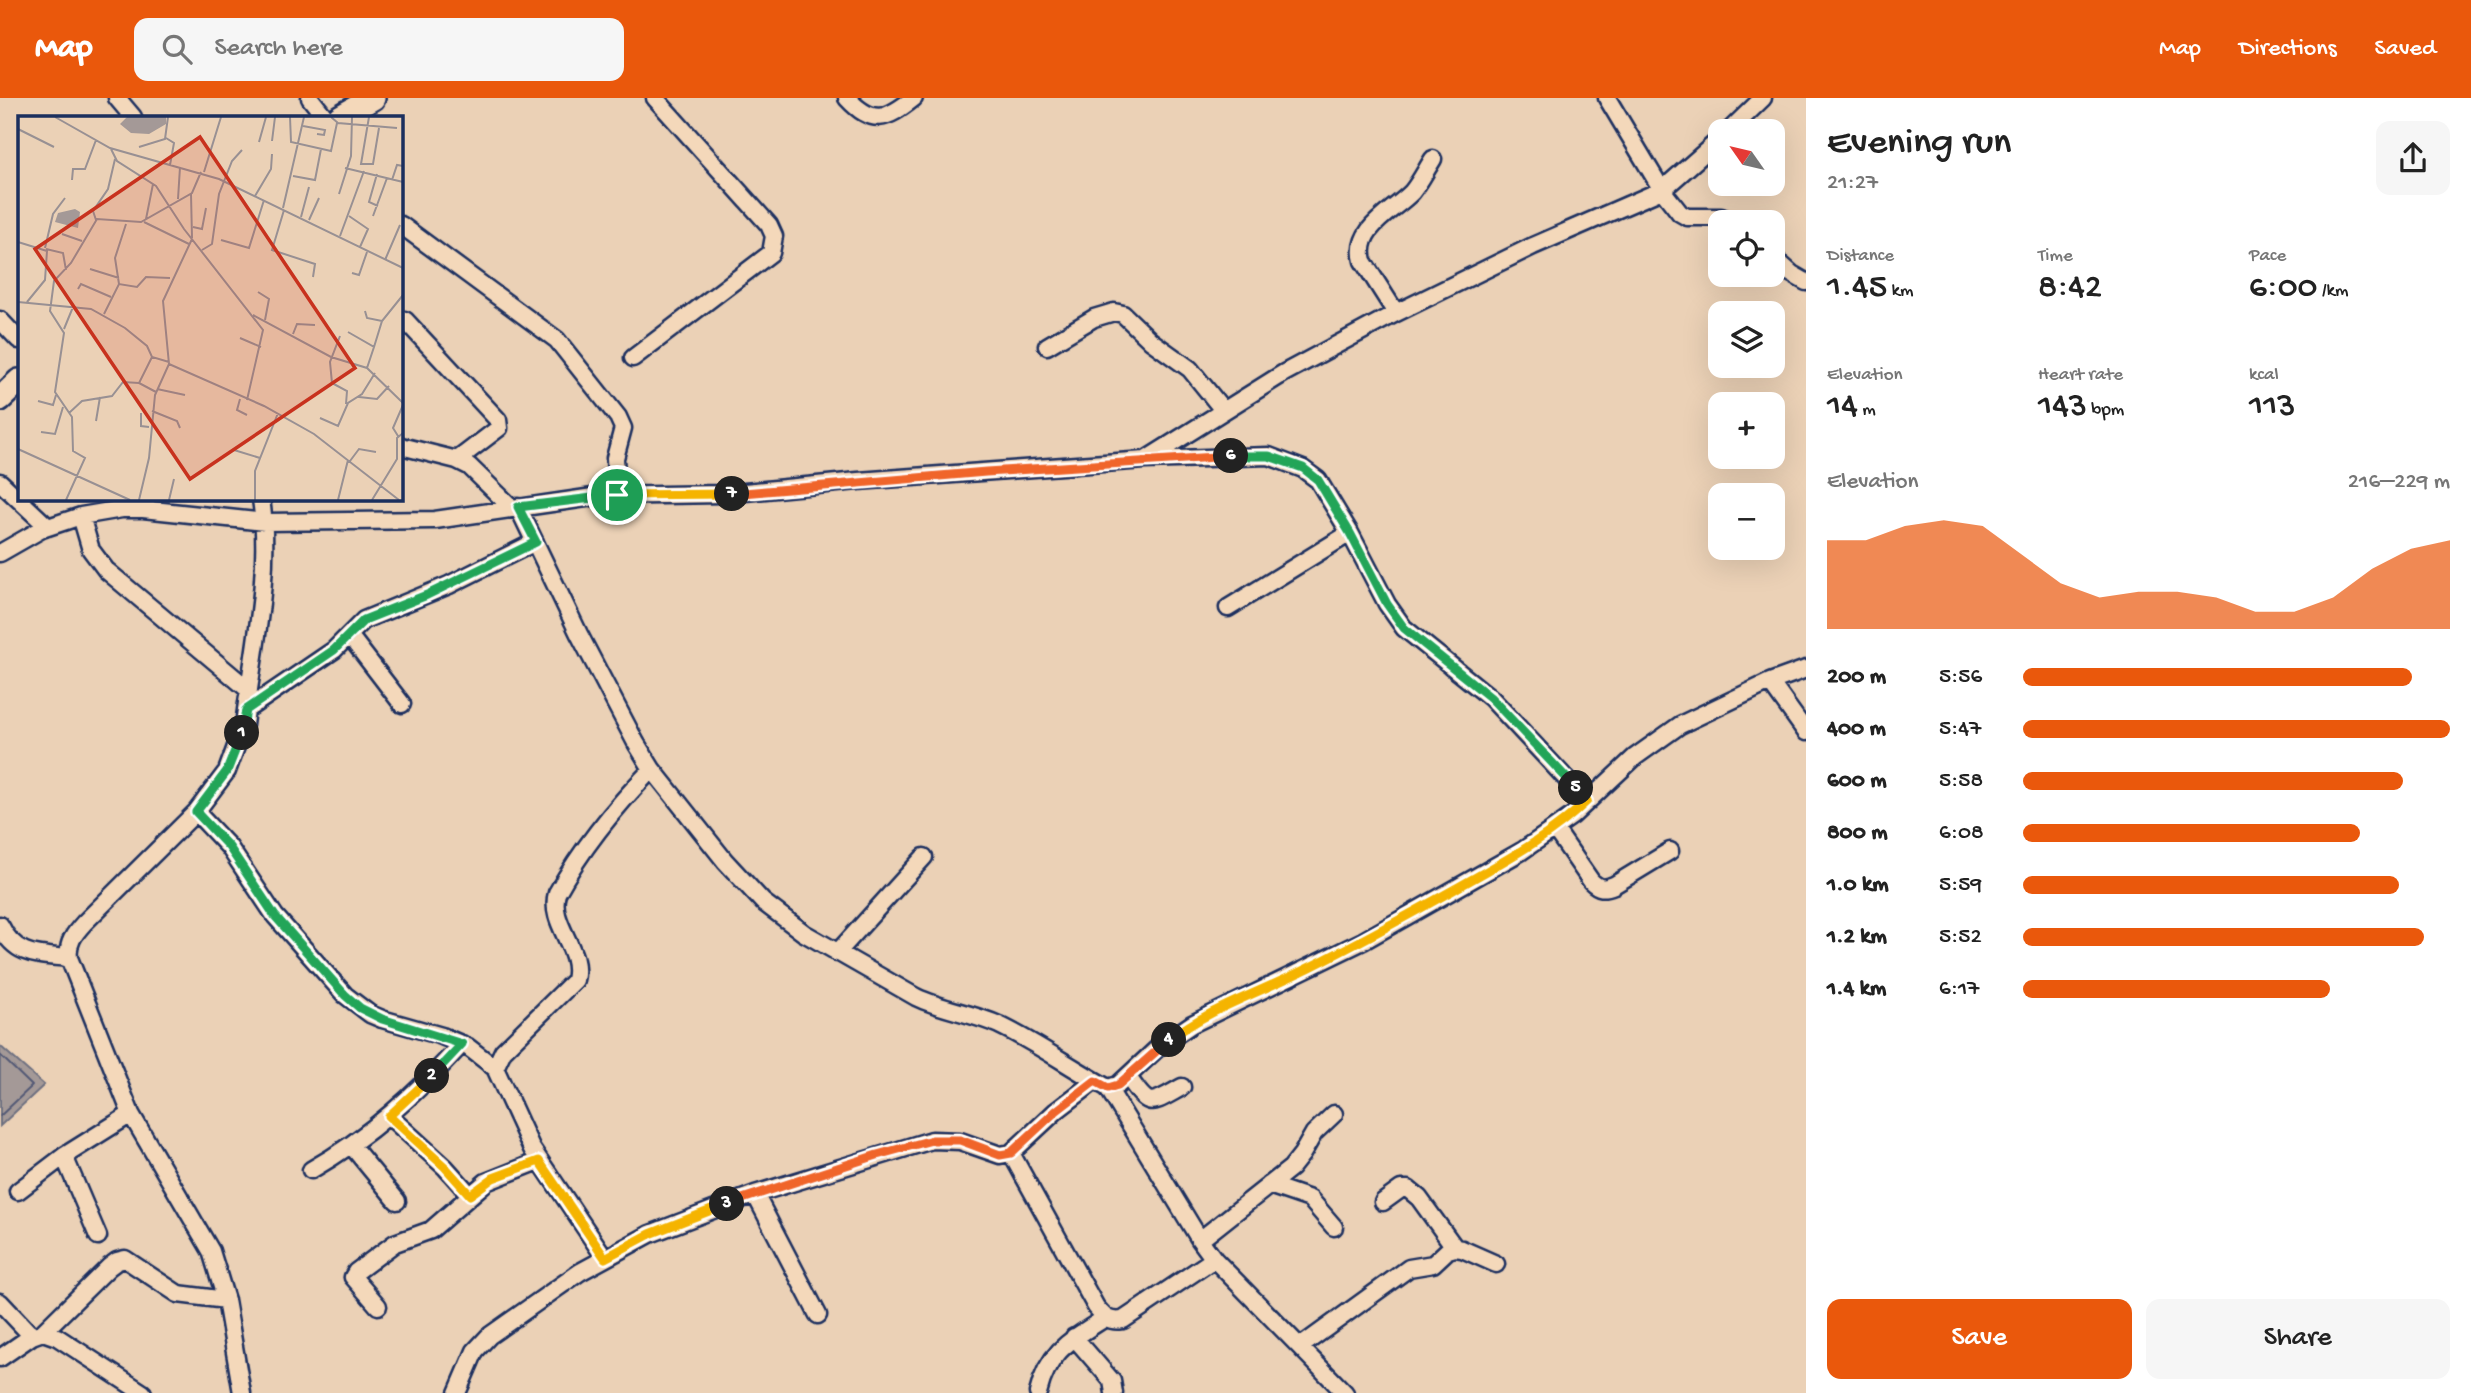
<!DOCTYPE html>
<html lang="en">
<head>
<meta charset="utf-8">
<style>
	body { margin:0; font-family:"Gochi Hand",sans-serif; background:#f6f6f6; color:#222; height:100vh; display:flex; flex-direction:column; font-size:26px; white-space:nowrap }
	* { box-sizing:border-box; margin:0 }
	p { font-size:23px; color:#767676 }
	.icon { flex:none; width:38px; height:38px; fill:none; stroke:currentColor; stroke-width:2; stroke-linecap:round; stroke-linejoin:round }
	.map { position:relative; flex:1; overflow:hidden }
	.side { display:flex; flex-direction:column; background:#fff; width:665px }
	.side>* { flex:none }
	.needle { width:46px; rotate:304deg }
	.tools { position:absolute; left:1708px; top:21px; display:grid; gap:14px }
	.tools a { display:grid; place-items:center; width:77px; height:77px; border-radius:14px; background:#fff; box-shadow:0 7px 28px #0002; font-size:35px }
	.pin { position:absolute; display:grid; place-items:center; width:60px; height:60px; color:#fff; margin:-30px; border:4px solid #fff; border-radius:50%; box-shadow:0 2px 7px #0007 }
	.km { position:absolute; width:35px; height:35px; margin:-18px; border-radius:50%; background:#222; color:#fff; font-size:19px; line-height:35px; text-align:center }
	.round { display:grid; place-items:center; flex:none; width:74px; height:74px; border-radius:14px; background:#f6f6f6 }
	.summary { display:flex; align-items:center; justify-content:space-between; height:119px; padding:0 21px }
	h1 { font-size:38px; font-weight:600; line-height:52px }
	.stats { display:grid; grid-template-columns:repeat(3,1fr); gap:10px; height:119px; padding:7px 21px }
	.stats div { display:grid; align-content:center }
	.stats b { font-size:35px; font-weight:600 }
	.stats small { font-size:19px; font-weight:400 }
	.stats p { font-size:19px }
	.chart { height:196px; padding:14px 21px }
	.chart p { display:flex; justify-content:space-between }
	.chart svg { width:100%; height:126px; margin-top:7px; fill:#ea580c; opacity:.7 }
	.button { display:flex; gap:14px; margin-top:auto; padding:14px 21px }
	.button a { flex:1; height:80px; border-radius:14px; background:#ea580c; color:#fff; font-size:28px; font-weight:600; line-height:80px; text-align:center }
	.button a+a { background:#f6f6f6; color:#222 }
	ul { padding:0 21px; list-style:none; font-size:23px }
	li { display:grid; grid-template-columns:112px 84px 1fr; align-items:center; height:52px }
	li i { height:18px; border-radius:9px; background:#ea580c }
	header { display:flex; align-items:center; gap:42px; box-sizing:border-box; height:98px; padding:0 35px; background:#ea580c; color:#fff }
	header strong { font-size:33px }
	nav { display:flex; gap:38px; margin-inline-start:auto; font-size:24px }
	.search { width:490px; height:63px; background:#f6f6f6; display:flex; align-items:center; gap:18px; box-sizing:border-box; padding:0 24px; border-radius:14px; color:#767676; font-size:26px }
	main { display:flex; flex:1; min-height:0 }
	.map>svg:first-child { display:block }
</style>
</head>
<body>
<header>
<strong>Map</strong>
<div class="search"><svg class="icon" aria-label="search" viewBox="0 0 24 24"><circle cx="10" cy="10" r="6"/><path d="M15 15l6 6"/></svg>Search here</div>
<nav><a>Map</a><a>Directions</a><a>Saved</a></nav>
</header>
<main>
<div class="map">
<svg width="1806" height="1295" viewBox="0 0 1806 1295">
	<rect width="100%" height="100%" fill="#ebd1b6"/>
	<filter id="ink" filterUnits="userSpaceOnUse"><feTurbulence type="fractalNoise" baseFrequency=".0143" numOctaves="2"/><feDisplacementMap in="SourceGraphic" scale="14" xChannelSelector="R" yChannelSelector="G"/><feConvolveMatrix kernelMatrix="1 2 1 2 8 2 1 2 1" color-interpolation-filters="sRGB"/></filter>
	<g filter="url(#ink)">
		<!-- water -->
		<path fill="#a49997" stroke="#6d6f80" stroke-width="2" d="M 0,948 L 44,987 L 0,1028 Z"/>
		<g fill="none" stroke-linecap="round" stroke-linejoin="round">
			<!-- shore -->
			<path stroke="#525975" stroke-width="2" d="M 0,957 L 32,988 L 0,1018"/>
			<defs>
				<path id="minor" d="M 117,0 L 133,19
					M 310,0 L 325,19
					M 847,0 C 873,28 886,22 914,0
					M 1607,0 L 1662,92 L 1680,115 L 1687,119 L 1721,119 L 1733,124
					M 1729,33 L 1763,0
					M 401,127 L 557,242 L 618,319 L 623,330 L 615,360 L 617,397
					M 1773,159 L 1792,176 L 1806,184
					M 1396,215 L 1363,163 C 1354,130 1394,113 1412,94 C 1420,84 1426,72 1433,61
					M 0,222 L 19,242
					M 405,222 L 498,322 L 499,330 L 457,362
					M 1047,248 L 1094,220 L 1114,214 L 1123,216 L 1151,243 L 1190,271 L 1223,312
					M 633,260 L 771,155 L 774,138 L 769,127 L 655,0
					M 401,348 L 457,362 L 469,368 L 511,409
					M 1147,361 L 1284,275 L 1396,215 L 1533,148 L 1662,92 L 1720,41
					M 0,384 L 48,429
					M 518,409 L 579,536 L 636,645 L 652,671 L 725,763 L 763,804 L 804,835 L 916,899 C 943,912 972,915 999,927 C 1037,945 1071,970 1108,990 L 1118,987 L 1160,948 L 1192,926 L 1363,843 L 1522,753 L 1572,718 L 1635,659 L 1680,627 L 1770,584 L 1806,571
					M 81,418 L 91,452 L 106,472 L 249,592
					M 0,455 L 42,431 L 81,418 L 122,411 L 143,411 L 265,424 L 435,422 L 600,398 L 724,396 L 858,383 L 1145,362 L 1269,358 L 1303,371 L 1318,382 L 1350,435 L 1387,506 L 1404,530 L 1491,600 L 1587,703
					M 1228,510 L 1350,435
					M 349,537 L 402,606
					M 1770,584 L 1806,634
					M 246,612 L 334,552 L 364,522 L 449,487 L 535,444
					M 196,714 L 229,749 L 275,818 L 345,897 L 370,916 L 382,921 L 442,938 L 468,949 L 495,970
					M 1555,731 L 1591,783 C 1599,791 1604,791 1614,787 L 1670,753
					M 0,827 C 15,859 38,857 69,860
					M 837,855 L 924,759
					M 1128,979 C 1150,1011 1149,1007 1182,989
					M 1108,990 L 1200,1142 L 1214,1161 L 1345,1295
					M 389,1018 L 445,1069 L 470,1097
					M 351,1047 L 397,1103
					M 1011,1055 L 1096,1209 C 1105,1220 1109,1224 1123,1222 L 1214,1161
					M 64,1058 L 98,1138
					M 311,1072 C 369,1039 417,995 462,946
					M 1269,1087 L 1310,1101 L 1334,1129
					M 18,1093 L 64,1058 L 131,1016
					M 755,1096 L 818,1217
					M 1383,1104 L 1401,1091 L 1408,1091 L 1419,1100 L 1455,1150
					M 1200,1142 L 1291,1070 L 1302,1056 L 1314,1035 L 1334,1016
					M 605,1160 L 532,1051 L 495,970 L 503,953 L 575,882 C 583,851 548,826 557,795 C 582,750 616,708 652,671
					M 0,1204 L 32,1238
					M 378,1208 L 353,1179 L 356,1174 L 395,1145 L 431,1132 L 486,1084 L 539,1063
					M 43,1234 L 109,1169 L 117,1163 L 125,1161 L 178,1196 L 226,1202
					M 1074,1239 L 1112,1283 L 1114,1295
					M 1300,1249 L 1409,1170 L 1433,1166 L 1448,1152 L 1455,1150 L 1462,1151 L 1496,1166
					M 0,1260 L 32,1238 L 43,1234 L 57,1239 L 143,1295
					M 242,1295 L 226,1202 L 211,1153 L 131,1016 L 69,860 C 67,845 74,836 84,825 L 196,714 L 227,673 L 244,627 C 253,554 272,475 261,401
					M 457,1295 L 475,1253 L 489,1238 L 580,1174 L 650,1136 L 755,1096 L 932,1042 L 960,1043 L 1000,1057 L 1011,1055 L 1056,1013 L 1095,983
					M 1038,1295 C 1048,1253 1071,1242 1105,1220"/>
				<path id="secondary" d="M 340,19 L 373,0
					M 0,301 L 19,283"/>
			</defs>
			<!-- minor casing -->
			<use href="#minor" stroke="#1b2f5e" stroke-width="21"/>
			<!-- secondary casing -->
			<use href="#secondary" stroke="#1b2f5e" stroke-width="28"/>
			<!-- minor -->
			<use href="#minor" stroke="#f4d8ba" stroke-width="16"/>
			<!-- secondary -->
			<use href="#secondary" stroke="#f4d8ba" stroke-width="23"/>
		</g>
	</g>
	<g fill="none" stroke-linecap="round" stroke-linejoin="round" filter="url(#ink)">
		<defs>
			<path id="split-1" d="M 242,635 L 246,612 L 334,552 L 364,522 L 427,497 L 536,444 L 518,409 L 617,397"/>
			<path id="split-2" d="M 242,635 L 227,673 L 196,714 L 229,749 L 275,818 L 345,897 L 360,910 L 382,921 L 462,946 L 432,978"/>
			<path id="split-3" d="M 432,978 L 389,1018 L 445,1069 L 470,1097 L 493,1080 L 539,1063 L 605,1160 L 650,1136 L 727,1106"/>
			<path id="split-4" d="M 727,1106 L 877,1057 L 932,1042 L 960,1042 L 1000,1057 L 1011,1055 L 1056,1013 L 1095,983 L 1108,990 L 1118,987 L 1169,942"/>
			<path id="split-5" d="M 1169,942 C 1207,912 1253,897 1296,876 C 1350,850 1403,820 1455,791 C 1502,764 1549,740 1587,703 L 1576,690"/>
			<path id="split-6" d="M 1231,358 L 1269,358 L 1303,370 L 1318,382 L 1350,435 L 1387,506 L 1404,530 L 1491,600 L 1576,690"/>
			<path id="split-7" d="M 732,396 L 986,374 L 1231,358"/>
			<path id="split-8" d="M 617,397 L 732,396"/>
		</defs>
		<!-- split-1 casing -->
		<use href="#split-1" stroke="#fff" stroke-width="14"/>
		<!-- split-2 casing -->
		<use href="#split-2" stroke="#fff" stroke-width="14"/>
		<!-- split-3 casing -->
		<use href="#split-3" stroke="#fff" stroke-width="14"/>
		<!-- split-4 casing -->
		<use href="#split-4" stroke="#fff" stroke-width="14"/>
		<!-- split-5 casing -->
		<use href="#split-5" stroke="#fff" stroke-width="14"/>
		<!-- split-6 casing -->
		<use href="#split-6" stroke="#fff" stroke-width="14"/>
		<!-- split-7 casing -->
		<use href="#split-7" stroke="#fff" stroke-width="14"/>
		<!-- split-8 casing -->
		<use href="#split-8" stroke="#fff" stroke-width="14"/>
		<!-- split-1 -->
		<use href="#split-1" stroke="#22a559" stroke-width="9"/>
		<!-- split-2 -->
		<use href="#split-2" stroke="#22a559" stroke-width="9"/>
		<!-- split-3 -->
		<use href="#split-3" stroke="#f5b400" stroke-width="9"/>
		<!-- split-4 -->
		<use href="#split-4" stroke="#f0652b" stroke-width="9"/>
		<!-- split-5 -->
		<use href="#split-5" stroke="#f5b400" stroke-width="9"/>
		<!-- split-6 -->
		<use href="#split-6" stroke="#22a559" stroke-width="9"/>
		<!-- split-7 -->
		<use href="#split-7" stroke="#f0652b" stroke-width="9"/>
		<!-- split-8 -->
		<use href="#split-8" stroke="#f5b400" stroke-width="9"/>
	</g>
	<!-- overview -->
	<g transform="translate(18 18)">
		<rect width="385" height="385" fill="#ebd1b6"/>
		<path d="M 109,1 L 148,1 L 148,8 L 131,18 L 113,17 L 102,8 ZM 57,93 L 62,96 L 60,112 L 37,106 L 40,97 Z" fill="#a49997"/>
		<path fill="none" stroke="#989093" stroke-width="2" d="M 37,1 L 92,32 L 201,63 L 385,152M 272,1 L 273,26 L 313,35 L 319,7M 313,1 L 320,7 L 379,12M 351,1 L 343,48 L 355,48 L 361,12M 285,10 L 307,14 L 306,19 L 299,18M 0,13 L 36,31M 148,22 L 156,27 L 152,49M 254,25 L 257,1M 241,26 L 248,1M 121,31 L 147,23 L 150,1M 93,33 L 99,45 L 138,70 L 166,113 L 245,214 L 229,284M 327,52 L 385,66M 186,56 L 203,1M 359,58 L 351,86 L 360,90M 275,60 L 297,64 L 303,33M 54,64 L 55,53 L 67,53 L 78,24M 374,64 L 379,49 L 385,50M 173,78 L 174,122M 321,78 L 333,40 L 334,1M 237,80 L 253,53 L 254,38M 160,83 L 162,51M 265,92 L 286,1M 266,94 L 254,134 L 297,148 L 295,161M 331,100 L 350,113 L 342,131M 355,100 L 369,62M 283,101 L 291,71M 128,103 L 135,68M 78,104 L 75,95 L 90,73 L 97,43M 291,104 L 301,82M 126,106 L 171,128M 175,111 L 184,113 L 188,92M 44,118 L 64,125M 322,120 L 346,55M 174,123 L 145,185 L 151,248 L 246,290 L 296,318 L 381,384M 203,124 L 231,132 L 246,84M 0,126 L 29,135 L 27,164 L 9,186M 27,132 L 35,98 L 47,82M 28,133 L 45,137 L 48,154M 184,134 L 194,128 L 201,78 L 214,45 L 224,34M 367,144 L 382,109M 72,153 L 101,162M 334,157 L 341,159 L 349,136M 101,168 L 97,142 L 108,108M 60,173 L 63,168 L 93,181M 240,176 L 251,183 L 247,204M 0,186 L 73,193 L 107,212 L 129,230 L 134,241 L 151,246M 347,195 L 349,202 L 364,205M 86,198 L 101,168 L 119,171 L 128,161 L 152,162M 235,199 L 313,241 L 349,252 L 385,287M 46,213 L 55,191M 330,216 L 356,231 L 349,252M 275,218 L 279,208 L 297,209M 322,220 L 312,246 L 314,267 L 329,275 L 328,288M 222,222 L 243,231M 356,231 L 364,205 L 385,179M 134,241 L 121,267 L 138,276M 139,273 L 167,279M 341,281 L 359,283 L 371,270M 222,283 L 219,294 L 229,299M 20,285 L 35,289 L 38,279M 134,295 L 159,305 L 162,312M 51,297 L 64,285 L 94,280 L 105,266 L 121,267M 123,297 L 123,310 L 131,311M 302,302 L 320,310 L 330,287 L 344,278 L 357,257M 78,305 L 82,281M 23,316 L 37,318 L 45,291M 380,320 L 375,312 L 385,289M 0,333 L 112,384M 216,334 L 242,342M 332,345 L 341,333 L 358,336M 48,384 L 67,342 L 55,335 L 54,301 L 37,276 L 46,217 L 32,195 L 36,165 L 53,147 L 79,103 L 123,106 L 174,77 L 183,56M 121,384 L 131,342 L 137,279 L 151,248M 151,384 L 156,363M 237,384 L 237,355 L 260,297M 320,384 L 330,344M 354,384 L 379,343 L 379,322 L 385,317"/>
		<path fill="#c8321e" fill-opacity="0.15" stroke="#c8321e" stroke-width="3.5" d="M 182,21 L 337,252 L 172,363 L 17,133 Z"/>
		<rect width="385" height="385" fill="none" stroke="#1b2f5e" stroke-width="3.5"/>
	</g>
</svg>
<div class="tools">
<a><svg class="needle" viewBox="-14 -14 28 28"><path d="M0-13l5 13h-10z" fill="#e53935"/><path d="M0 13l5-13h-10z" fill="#767676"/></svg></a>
<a><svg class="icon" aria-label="locate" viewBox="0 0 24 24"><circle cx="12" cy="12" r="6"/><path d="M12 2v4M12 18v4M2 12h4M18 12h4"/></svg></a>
<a><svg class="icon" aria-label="layers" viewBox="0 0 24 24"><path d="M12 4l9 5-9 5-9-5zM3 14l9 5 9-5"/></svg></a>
<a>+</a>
<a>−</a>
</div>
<div class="pin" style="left:617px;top:397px;background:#1e9e55"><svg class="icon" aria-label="arrive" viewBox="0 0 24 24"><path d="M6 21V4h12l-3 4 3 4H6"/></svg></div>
<b class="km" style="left:242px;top:635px">1</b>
<b class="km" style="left:432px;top:978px">2</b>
<b class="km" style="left:727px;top:1106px">3</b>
<b class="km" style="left:1169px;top:942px">4</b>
<b class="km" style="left:1576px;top:690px">5</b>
<b class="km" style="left:1231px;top:358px">6</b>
<b class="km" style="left:732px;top:396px">7</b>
</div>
<section class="side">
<div class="summary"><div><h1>Evening run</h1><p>21:27</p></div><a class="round"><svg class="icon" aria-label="share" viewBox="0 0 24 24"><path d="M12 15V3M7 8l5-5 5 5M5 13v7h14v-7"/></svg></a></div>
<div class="stats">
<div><p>Distance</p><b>1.45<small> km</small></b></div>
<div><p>Time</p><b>8:42</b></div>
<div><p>Pace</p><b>6:00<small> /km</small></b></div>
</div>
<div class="stats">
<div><p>Elevation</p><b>14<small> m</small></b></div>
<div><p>Heart rate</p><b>143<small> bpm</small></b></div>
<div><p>kcal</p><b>113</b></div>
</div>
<div class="chart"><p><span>Elevation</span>216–229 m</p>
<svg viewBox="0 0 160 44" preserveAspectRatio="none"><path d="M0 44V13L10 13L20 8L30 6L40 8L50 18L60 28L70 33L80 31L90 31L100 33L110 38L120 38L130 33L140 23L150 16L160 13V44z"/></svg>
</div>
<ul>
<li><b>200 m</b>5:56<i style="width:91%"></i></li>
<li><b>400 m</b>5:47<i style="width:100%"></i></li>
<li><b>600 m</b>5:58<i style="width:89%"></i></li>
<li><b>800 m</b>6:08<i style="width:79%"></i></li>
<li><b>1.0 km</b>5:59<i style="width:88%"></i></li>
<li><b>1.2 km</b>5:52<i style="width:94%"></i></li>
<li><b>1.4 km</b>6:17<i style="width:72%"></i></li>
</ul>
<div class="button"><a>Save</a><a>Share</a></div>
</section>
</main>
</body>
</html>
